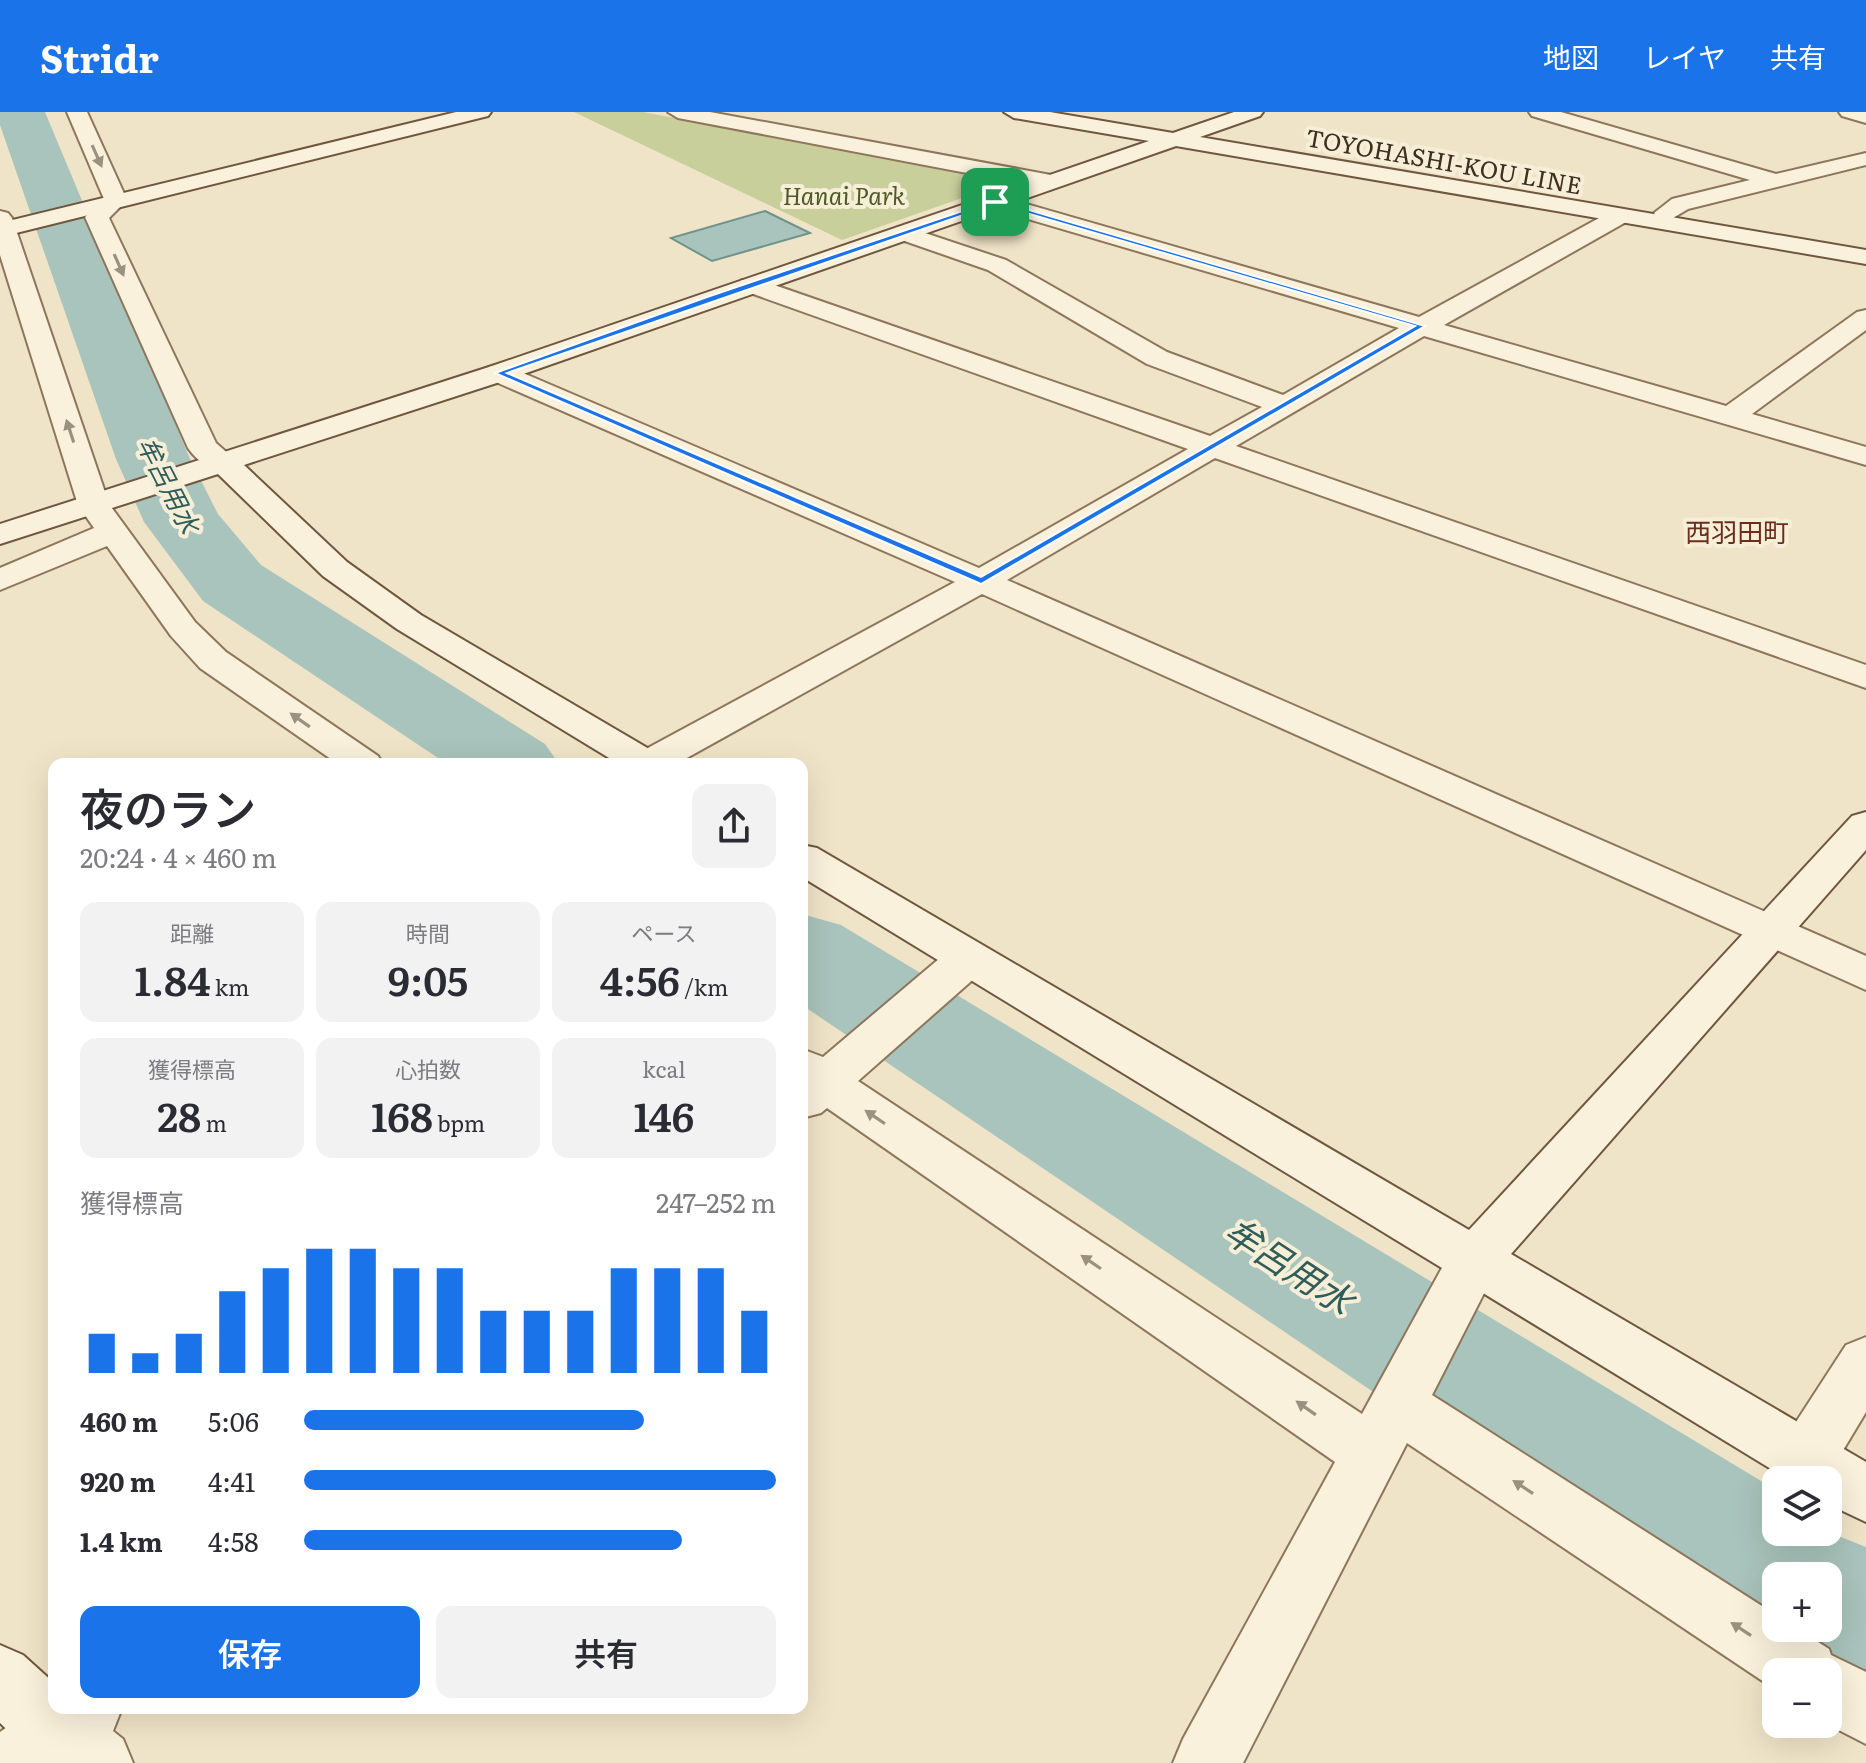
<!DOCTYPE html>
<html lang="ja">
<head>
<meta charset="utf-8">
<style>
	body { margin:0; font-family:Literata,"Noto Sans JP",serif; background:#f2f2f3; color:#2b2b33; height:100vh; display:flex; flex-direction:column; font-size:30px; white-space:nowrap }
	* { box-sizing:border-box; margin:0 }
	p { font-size:26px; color:#7c7c81 }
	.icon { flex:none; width:44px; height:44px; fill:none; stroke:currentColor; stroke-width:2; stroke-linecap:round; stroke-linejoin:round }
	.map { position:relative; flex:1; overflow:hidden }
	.side { position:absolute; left:48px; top:646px; width:760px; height:956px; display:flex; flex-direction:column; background:#fff; border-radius:16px; box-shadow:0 8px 32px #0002 }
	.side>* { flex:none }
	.fabs { position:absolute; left:1762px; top:1354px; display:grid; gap:16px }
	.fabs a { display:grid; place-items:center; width:80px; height:80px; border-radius:16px; background:#fff; box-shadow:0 8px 32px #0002; font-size:40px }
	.pin { position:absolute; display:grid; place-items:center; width:68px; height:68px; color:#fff; margin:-34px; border-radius:16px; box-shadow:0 4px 12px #0006 }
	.round { display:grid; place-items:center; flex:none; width:84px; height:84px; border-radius:16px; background:#f2f2f3 }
	.head { display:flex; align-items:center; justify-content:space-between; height:136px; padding:0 32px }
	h1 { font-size:44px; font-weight:600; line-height:60px }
	.stats { display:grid; grid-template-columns:repeat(3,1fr); gap:12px; height:136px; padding:8px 32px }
	.stats div { display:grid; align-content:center; border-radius:16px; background:#f2f2f3; text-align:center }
	.stats b { font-size:40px; font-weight:600 }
	.stats small { font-size:22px; font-weight:400 }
	.stats p { font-size:22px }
	.chart { height:224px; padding:16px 32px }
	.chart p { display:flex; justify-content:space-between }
	.chart svg { width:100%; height:144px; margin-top:8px; stroke:#1a73e8; stroke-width:6 }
	.primary-button { display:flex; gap:16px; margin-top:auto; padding:16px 32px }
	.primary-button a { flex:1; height:92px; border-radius:16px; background:#1a73e8; color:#fff; font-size:32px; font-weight:600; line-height:92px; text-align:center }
	.primary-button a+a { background:#f2f2f3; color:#2b2b33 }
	ul { padding:0 32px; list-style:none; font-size:26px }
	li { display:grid; grid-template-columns:128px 96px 1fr; align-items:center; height:60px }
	li i { height:20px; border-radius:10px; background:#1a73e8 }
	header { display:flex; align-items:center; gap:48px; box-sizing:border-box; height:112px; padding:0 40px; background:#1a73e8; color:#fff }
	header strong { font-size:38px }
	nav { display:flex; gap:44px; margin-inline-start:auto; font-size:28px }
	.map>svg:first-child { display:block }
</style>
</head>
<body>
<header>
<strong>Stridr</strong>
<nav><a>地図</a><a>レイヤ</a><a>共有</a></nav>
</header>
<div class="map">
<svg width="1866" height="1651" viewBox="0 0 1866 1651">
	<rect width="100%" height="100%" fill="#f0e4c8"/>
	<!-- green -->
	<path fill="#c9cf9b" d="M 574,0 L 643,0 L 999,67 L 1005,71 L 842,128 Z"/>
	<!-- water -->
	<path fill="#a9c4bc" stroke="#6f938a" stroke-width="2" d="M 765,99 L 810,121 L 712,149 L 671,126 Z"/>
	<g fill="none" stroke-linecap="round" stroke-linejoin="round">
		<!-- river -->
		<path fill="#a9c4bc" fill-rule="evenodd" d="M 0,0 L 45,0 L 190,347 L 218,402 L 261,453 L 545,632 L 559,652 L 447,652 L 203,489 L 144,410 L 116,347 L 0,13 Z
			M 802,802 L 841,813 L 1776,1378 L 1776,1420 L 1828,1420 L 1828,1409 L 1836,1423 L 1866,1435 L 1866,1599 L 1828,1584 L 1828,1560 C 1797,1560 1780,1567 1766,1534 L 1723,1517 L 802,893 ZM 1776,1464 L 1828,1464 L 1828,1516 L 1776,1516 Z"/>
		<defs>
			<path id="street" d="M 67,0 L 87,0 L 127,88 L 109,106 L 216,331 L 240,352 L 236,358 C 217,363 199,352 188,336 L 85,105 L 104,87 Z
				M 668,0 L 710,0 L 1051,63 L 1062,70 L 1051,77 L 678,6 Z
				M 1529,0 L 1561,0 L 1776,62 L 1866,41 L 1866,53 L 1688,97 L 1673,106 L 1657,106 L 1654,101 L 1672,87 L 1750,68 L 1532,4 Z
				M 1839,0 L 1866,0 L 1866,11 L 1842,4 Z
				M 995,83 L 1419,205 L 1610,100 L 1626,100 L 1630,105 L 1626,110 L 1444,213 L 1726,294 L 1857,200 L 1866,198 L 1866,218 L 1752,302 L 1866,335 L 1866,353 L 1424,224 L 1236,334 L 1866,553 L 1866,576 L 1215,346 L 1007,468 L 1866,844 L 1866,878 L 982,482 L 676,652 L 628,652 L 633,644 L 955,470 L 489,267 L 485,261 L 489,255 L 499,253 L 509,255 L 979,456 L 1188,337 L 742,178 L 738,173 L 742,168 L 760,168 L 1210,324 L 1262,295 L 1147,252 L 988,158 L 896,126 L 892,121 L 896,116 L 904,114 L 1006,148 L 1167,240 L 1283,283 L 1399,216 L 987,95 L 984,90 L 987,85 Z
				M 0,99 L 8,101 L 12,106 L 109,392 L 195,510 L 226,540 L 378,644 L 383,652 L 338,652 L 200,556 L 171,524 L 107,434 L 0,478 L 0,456 L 94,416 L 78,393 L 0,143 Z
				M 969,831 L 985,835 L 991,846 L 985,857 L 858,969 L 1362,1302 L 1455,1132 L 1474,1126 L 1493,1132 L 1501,1148 L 1432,1283 L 1776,1503 L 1776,1516 L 1796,1516 L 1829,1537 L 1831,1543 L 1866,1560 L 1866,1632 L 1827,1612 L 1828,1560 L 1776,1560 L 1776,1578 L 1407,1331 L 1243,1651 L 1173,1651 L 1183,1627 L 1335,1350 L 827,996 L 821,1001 L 802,1006 L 802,937 L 823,945 L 953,835 Z
				M 1866,1225 L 1866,1300 L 1827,1365 L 1819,1368 L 1785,1365 L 1776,1346 L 1785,1327 L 1846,1233 Z
				M 54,1582 L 54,1596 L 122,1596 L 113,1619 L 123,1627 L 133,1651 L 0,1651 L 0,1620 Z"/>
			<path id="secondary" d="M 456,0 L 491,0 L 488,4 L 0,125 L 0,111 Z
				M 1004,0 L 1050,0 L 1173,21 L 1234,0 L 1263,0 L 1260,4 L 1200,25 L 1866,138 L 1866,152 L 1176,34 L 509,267 L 244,353 L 347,450 L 421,503 L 661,644 L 666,652 L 619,652 L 397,517 L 323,464 L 218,362 L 0,432 L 0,412 L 489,255 L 1149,29 L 1014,6 Z
				M 1866,700 L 1866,738 L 1511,1142 L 1866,1350 L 1866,1410 L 1828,1392 L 1828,1368 L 1789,1368 L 802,765 L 802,733 L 817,736 L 1469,1118 L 1852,704 Z
				M 0,1533 L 23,1543 L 54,1571 L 54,1596 L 83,1597 L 93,1621 L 83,1645 C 42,1651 27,1637 0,1611 Z"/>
		</defs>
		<!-- street casing -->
		<use href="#street" stroke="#8d765c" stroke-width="4"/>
		<!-- secondary casing -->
		<use href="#secondary" stroke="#6f573f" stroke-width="4"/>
		<!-- street -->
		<use href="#street" fill="#faf1dc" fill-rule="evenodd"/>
		<!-- secondary -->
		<use href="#secondary" fill="#faf1dc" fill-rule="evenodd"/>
	</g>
	<!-- one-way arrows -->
	<defs><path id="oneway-solid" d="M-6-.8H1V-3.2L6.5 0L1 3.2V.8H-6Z" transform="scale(2)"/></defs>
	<g fill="#9c907e">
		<use href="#oneway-solid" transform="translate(97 44) rotate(66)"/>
		<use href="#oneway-solid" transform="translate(119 153) rotate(66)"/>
		<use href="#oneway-solid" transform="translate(70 319) rotate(-108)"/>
		<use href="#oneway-solid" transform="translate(300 608) rotate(-145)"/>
		<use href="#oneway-solid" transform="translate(875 1005) rotate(-146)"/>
		<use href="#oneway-solid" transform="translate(1091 1150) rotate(-146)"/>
		<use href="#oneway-solid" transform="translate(1306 1296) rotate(-145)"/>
		<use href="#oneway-solid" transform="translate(1523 1375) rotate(-147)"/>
		<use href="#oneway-solid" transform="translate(1741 1517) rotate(-147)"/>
	</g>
	<!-- route -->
	<path fill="#1a73e8" stroke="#fff" stroke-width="2" fill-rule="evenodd" d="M 995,88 L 1425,214 L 981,472 L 495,261 L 707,185 ZM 995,92 L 1415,214 L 981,465 L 507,261 Z"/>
	<g text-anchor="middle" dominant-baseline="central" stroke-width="8" stroke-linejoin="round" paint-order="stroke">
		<!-- far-street labels -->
		<g font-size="24" fill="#3d2e20" stroke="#f7eed8">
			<text transform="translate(1444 48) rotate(10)">TOYOHASHI-KOU LINE</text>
		</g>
		<!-- far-park labels -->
		<g font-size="24" font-style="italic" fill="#4d5a26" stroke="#f7eed8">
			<text x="844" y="82">Hanai Park</text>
		</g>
		<!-- far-water labels -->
		<g font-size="26" font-style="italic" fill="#2f5d5a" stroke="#f7eed8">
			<text transform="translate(170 372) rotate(63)">牟呂用水</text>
		</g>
		<!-- far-quarter labels -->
		<g font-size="26" fill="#6b2e1e" stroke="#f7eed8">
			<text x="1737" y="418">西羽田町</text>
		</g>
		<!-- near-water labels -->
		<g font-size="36" font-style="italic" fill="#2f5d5a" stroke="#f7eed8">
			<text transform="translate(1290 1152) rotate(33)">牟呂用水</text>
		</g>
	</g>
</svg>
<div class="fabs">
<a><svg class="icon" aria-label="layers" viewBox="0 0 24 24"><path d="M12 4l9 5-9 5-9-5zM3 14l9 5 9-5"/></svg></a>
<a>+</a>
<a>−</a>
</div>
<div class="pin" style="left:995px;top:90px;background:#1e9e55"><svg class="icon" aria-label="arrive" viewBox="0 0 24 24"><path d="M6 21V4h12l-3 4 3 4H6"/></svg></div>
<section class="side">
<div class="head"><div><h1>夜のラン</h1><p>20:24 · 4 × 460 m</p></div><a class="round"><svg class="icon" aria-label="share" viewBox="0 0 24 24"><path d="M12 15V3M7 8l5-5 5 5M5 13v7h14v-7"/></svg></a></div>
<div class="stats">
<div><p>距離</p><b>1.84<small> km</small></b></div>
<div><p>時間</p><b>9:05</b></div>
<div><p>ペース</p><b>4:56<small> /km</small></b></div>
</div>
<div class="stats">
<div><p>獲得標高</p><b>28<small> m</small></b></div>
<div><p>心拍数</p><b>168<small> bpm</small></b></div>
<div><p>kcal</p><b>146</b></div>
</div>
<div class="chart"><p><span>獲得標高</span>247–252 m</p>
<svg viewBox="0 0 160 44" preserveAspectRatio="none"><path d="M5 44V32M15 44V38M25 44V32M35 44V19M45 44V12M55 44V6M65 44V6M75 44V12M85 44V12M95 44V25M105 44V25M115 44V25M125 44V12M135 44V12M145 44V12M155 44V25"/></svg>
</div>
<ul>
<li><b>460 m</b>5:06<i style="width:72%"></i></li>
<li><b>920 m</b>4:41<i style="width:100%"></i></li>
<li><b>1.4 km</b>4:58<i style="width:80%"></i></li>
</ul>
<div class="primary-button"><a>保存</a><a>共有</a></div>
</section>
</div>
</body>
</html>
